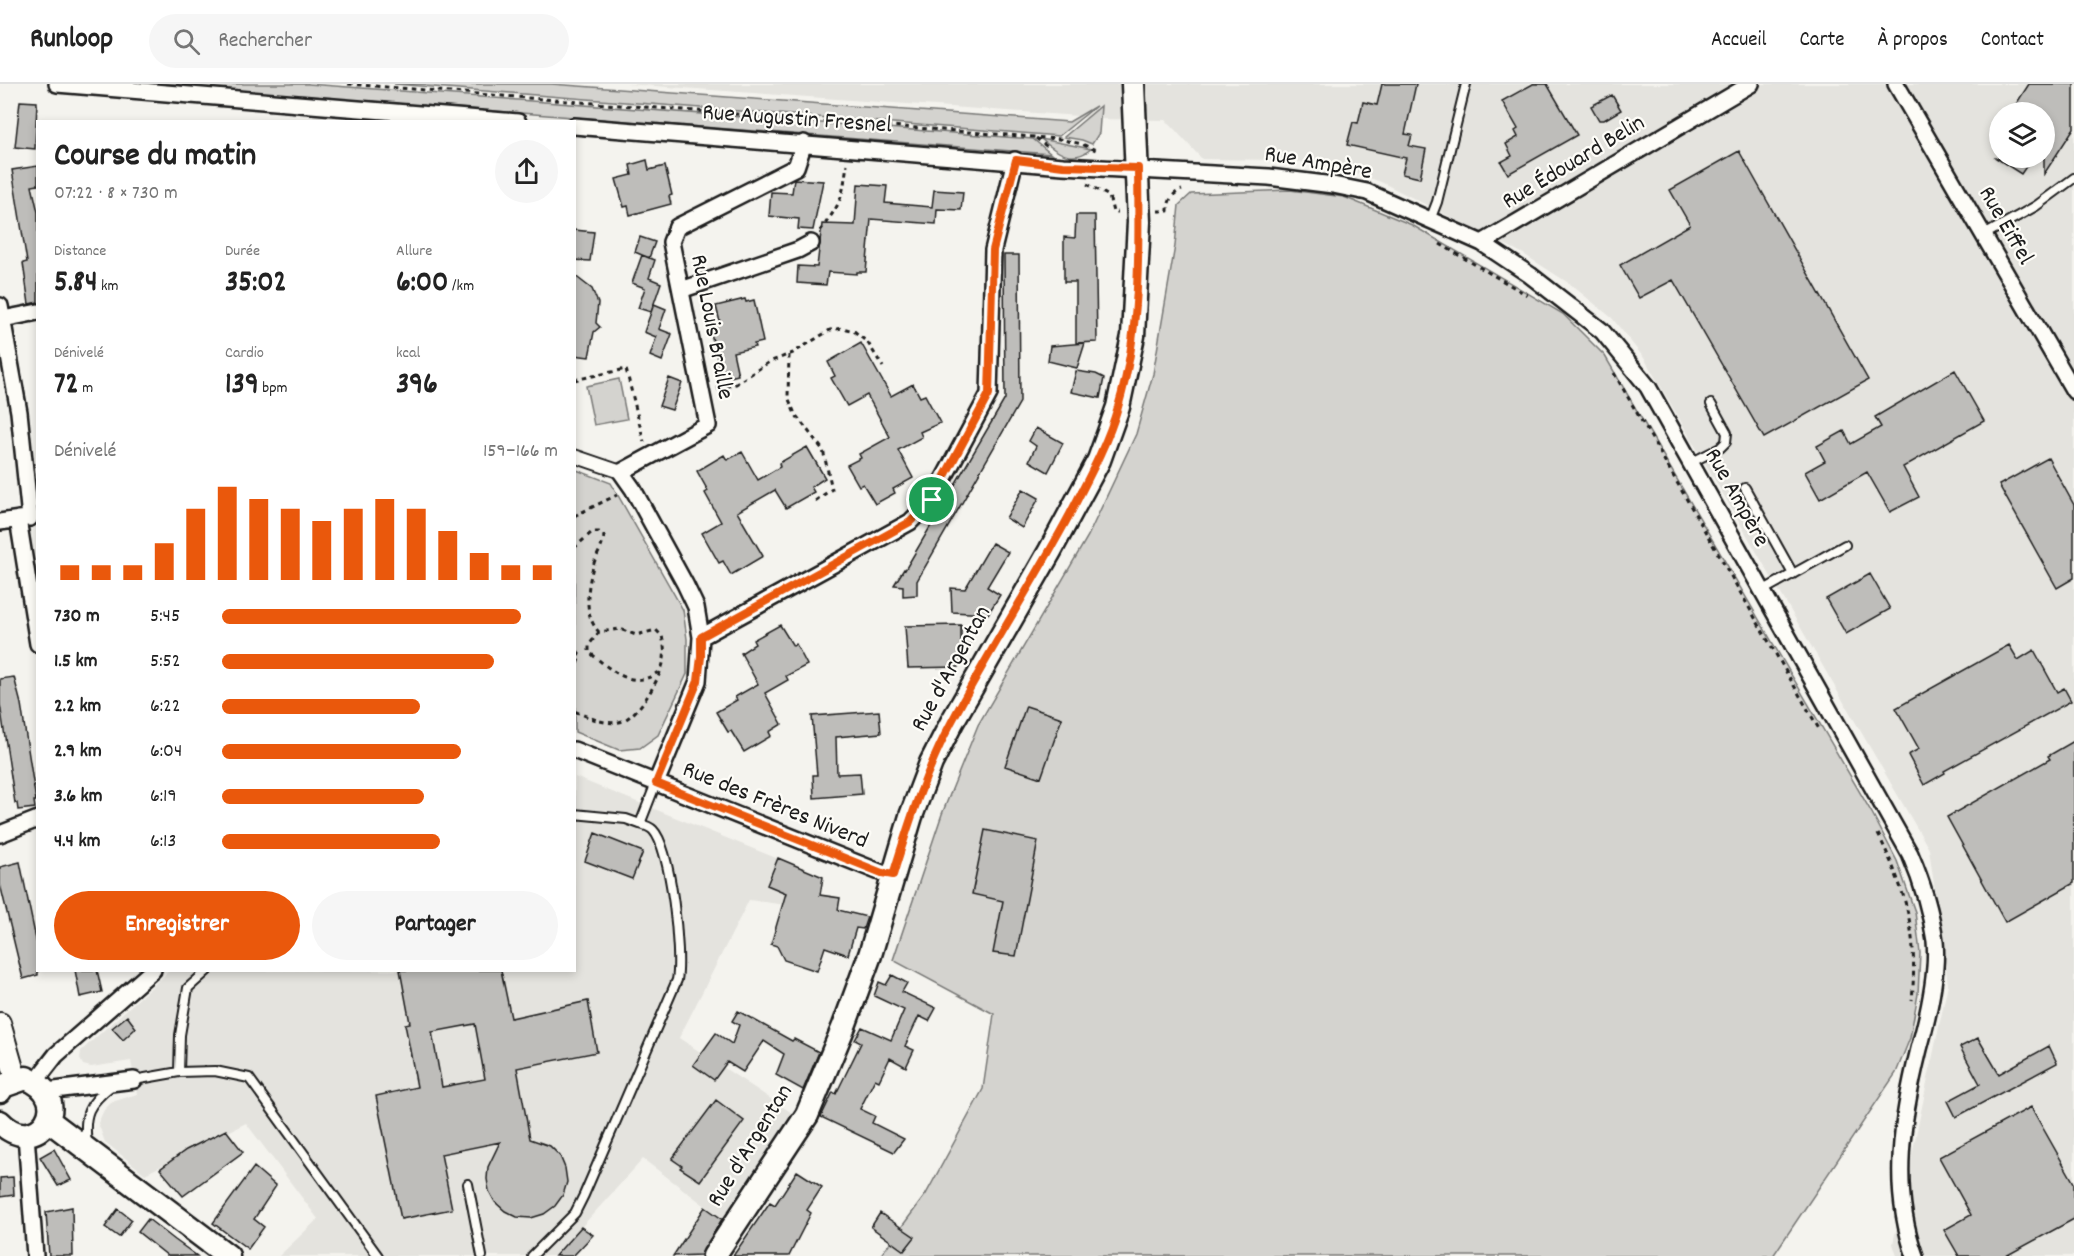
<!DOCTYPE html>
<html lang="fr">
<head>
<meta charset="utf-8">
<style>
	body { margin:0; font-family:Dekko,sans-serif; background:#f6f6f6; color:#222; height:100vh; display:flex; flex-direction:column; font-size:22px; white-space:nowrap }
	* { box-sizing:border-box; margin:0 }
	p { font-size:20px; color:#767676 }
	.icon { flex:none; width:33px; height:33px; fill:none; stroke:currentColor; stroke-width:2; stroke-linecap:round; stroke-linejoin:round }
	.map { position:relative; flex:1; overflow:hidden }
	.side { position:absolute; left:36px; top:36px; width:540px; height:852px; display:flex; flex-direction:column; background:#fff; border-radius:0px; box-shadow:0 3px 9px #0003 }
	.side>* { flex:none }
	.buttons { position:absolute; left:1989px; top:18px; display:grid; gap:12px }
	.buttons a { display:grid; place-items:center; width:66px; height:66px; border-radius:50%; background:#fff; box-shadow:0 3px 9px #0003; font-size:30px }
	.pin { position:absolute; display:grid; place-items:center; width:51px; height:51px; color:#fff; margin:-26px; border:3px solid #fff; border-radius:50%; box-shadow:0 2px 6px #0007 }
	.round { display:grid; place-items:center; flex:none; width:63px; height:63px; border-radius:32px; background:#f6f6f6 }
	.head { display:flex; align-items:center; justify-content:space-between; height:102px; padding:0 18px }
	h1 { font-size:33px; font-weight:700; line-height:45px }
	.stats { display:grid; grid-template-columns:repeat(3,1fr); gap:9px; height:102px; padding:6px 18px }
	.stats div { display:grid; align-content:center }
	.stats b { font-size:30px; font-weight:700 }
	.stats small { font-size:16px; font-weight:400 }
	.stats p { font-size:16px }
	.chart { height:168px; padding:12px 18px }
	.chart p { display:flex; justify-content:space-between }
	.chart svg { width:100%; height:108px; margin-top:6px; stroke:#ea580c; stroke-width:6 }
	.button { display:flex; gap:12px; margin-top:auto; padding:12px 18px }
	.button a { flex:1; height:69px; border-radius:36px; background:#ea580c; color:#fff; font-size:24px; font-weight:700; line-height:69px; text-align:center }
	.button a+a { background:#f6f6f6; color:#222 }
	ul { padding:0 18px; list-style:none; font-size:20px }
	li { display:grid; grid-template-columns:96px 72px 1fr; align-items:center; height:45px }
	li i { height:15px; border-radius:8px; background:#ea580c }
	header { display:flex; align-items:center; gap:36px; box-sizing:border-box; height:84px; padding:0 30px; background:#fff; border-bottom:2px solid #e0e0e0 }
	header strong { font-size:28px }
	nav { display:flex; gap:33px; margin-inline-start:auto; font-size:21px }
	.search { width:420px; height:54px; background:#f6f6f6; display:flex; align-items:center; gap:15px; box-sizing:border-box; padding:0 21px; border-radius:33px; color:#767676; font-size:22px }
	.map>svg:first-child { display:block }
</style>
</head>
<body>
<header>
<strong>Runloop</strong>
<div class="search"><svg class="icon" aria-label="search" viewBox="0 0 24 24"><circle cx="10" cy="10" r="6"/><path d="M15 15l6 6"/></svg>Rechercher</div>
<nav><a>Accueil</a><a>Carte</a><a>À propos</a><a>Contact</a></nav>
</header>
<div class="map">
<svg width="2074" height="1172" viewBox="0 0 2074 1172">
	<rect width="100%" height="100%" fill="#f4f3ee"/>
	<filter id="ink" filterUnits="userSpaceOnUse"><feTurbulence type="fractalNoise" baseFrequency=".0167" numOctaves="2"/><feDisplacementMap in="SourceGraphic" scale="12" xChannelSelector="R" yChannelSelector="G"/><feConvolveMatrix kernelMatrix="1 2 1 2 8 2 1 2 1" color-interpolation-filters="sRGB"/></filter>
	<g filter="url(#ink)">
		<!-- built -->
		<path fill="#e4e3de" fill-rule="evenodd" d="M 626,0 L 2074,0 L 2074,1172 L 1897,1172 L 1893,1160 L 1948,900 L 1929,765 L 1644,274 L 1612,234 L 1570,200 L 1522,169 L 1381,98 L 1338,83 L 1286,76 L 1202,75 L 1166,36 L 1090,35 L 1078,32 ZM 2000,28 L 2044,28 L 2044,74 L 2000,74 Z
			M 575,693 L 823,793 L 815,825 L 749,816 L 679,954 L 792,1029 L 724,1136 L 643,1075 L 555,1172 L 279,1172 L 318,1135 L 246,1039 L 145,1090 L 105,1058 L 98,1039 L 104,1026 L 112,1018 L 137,1010 L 131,977 L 91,983 L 83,981 L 80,975 L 81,967 L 169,887 L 574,886 Z"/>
		<!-- green -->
		<path fill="#d4d3cf" stroke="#787876" stroke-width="1.5" d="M 147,0 L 308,0 L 1033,55 L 1051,70 Z
			M 394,0 L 551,0 L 1069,38 L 1096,22 L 1059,52 Z
			M 1101,22 L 1099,49 L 1092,60 L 1082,56 L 1064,53 Z
			M 1041,55 L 1091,65 C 1072,80 1057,69 1041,55 Z
			M 1290,106 L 1344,113 L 1412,141 L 1563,230 L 1605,272 L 1872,729 L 1897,777 L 1915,828 L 1920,869 L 1918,910 L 1910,954 L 1896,989 L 1773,1172 L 880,1172 L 926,1110 L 983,1005 L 994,930 L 893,876 L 942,730 L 978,641 L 1088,452 L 1136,350 L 1153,290 L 1175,162 L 1179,121 L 1191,110 Z
			M 619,295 L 627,335 L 594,341 L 586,302 Z
			M 574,385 L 611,399 L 683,526 L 687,555 L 687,590 L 658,651 L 640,664 L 619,666 L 575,648 Z"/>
		<!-- building -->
		<path fill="#bebdba" stroke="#1c1c1c" stroke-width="1.5" fill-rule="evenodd" d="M 1382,0 L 1416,0 L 1405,50 L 1412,51 L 1409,62 L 1426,65 L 1420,94 L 1402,90 L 1406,74 L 1347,61 L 1353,38 L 1358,39 L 1363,18 L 1377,21 Z
			M 1533,0 L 1547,0 L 1577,51 L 1508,90 L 1501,78 L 1512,72 L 1506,60 L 1518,53 L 1515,47 L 1518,45 L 1502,17 Z
			M 2029,0 L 2074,0 L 2074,44 L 2044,90 L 2044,28 L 2011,28 Z
			M 1612,11 L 1621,26 L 1604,36 L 1599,36 L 1591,22 Z
			M 20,17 L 37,18 L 35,65 L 15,63 Z
			M 1739,67 L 1868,296 L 1764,354 L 1673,196 L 1639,214 L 1620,181 L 1690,141 L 1670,106 Z
			M 1996,74 L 2032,74 L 2021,90 Z
			M 647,76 L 649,86 L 665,82 L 672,111 L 669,112 L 671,120 L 630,131 L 628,122 L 624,123 L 616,95 L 632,91 L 630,81 Z
			M 38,82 L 38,101 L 32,102 L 38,128 L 38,218 L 29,220 L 23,179 L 27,178 L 12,86 Z
			M 794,95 L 823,97 L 813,146 L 798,145 L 799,135 L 769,132 L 771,108 L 792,109 Z
			M 858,100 L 887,102 L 885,119 L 932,123 L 934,106 L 963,108 L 961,126 L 937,125 L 936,140 L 871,135 L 866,188 L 857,188 L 857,190 L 828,188 L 826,201 L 797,199 L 798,182 L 817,183 L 822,140 L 855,141 Z
			M 1076,131 L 1095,131 L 1097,258 L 1076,259 L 1076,198 L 1064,198 L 1064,153 L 1075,154 Z
			M 574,146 L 594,148 L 590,177 L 574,176 Z
			M 640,153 L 655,158 L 649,174 L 635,168 Z
			M 642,171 L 655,176 L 649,194 L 661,199 L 651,228 L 638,224 L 645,204 L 632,199 Z
			M 1004,171 L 1019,171 L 1020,318 L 917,497 L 917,511 L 903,512 L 903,502 L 894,501 L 904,485 L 905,486 L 1005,315 Z
			M 574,191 L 592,205 L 598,219 L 596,239 L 600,243 L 594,248 L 589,273 L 574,271 Z
			M 745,215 L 746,218 L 754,216 L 763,258 L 754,260 L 755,263 L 733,268 L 738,291 L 722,295 L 709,241 L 720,238 L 716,222 Z
			M 654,220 L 666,225 L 659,245 L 672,250 L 662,277 L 650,272 L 657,251 L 656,253 L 644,248 Z
			M 861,259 L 891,312 L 913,300 L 920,313 L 925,311 L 940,339 L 920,348 L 922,353 L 898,366 L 913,394 L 893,405 L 895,409 L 875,420 L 863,400 L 859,402 L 847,381 L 861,374 L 859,370 L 890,353 L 867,311 L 847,322 L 831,294 L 835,292 L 828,278 Z
			M 1085,259 L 1077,284 L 1048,277 L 1050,262 Z
			M 1955,286 L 1984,337 L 1903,383 L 1919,413 L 1890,428 L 1867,388 L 1820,415 L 1805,388 L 1825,377 L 1817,362 L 1844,347 L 1851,360 L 1881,343 L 1875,333 Z
			M 1076,287 L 1096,290 L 1104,294 L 1100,314 L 1071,308 Z
			M 669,294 L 682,299 L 672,326 L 659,322 Z
			M 1036,344 L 1063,359 L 1048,388 L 1029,377 L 1036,362 L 1029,357 Z
			M 807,363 L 825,394 L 811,403 L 814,408 L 786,424 L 775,406 L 737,428 L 763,472 L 731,491 L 723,477 L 719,479 L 702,449 L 721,438 L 705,409 L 708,407 L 697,387 L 724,371 L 727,376 L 742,368 L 758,396 L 780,383 L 779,379 Z
			M 2048,374 L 2074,421 L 2074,494 L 2057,504 L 1999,401 Z
			M 1023,405 L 1039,414 L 1022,444 L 1006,434 Z
			M 992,459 L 1008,468 L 987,503 L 1000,511 L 988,530 L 952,528 L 951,504 L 965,505 Z
			M 1870,490 L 1890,525 L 1846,550 L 1826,515 Z
			M 780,541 L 793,562 L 796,560 L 807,581 L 786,592 L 788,596 L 765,609 L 782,640 L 769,648 L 771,652 L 744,668 L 731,647 L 728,648 L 716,628 L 737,616 L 735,613 L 758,600 L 741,569 L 755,560 L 753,556 Z
			M 961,541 L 961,560 L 970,560 L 958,583 L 908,584 L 905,542 Z
			M 2009,561 L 2018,576 L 2034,566 L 2057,608 L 2064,604 L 2071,617 L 1944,687 L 1945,689 L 1924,701 L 1908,671 L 1919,665 L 1896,624 Z
			M 14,593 L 21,620 L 36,717 L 34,717 L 35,724 L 18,726 L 17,719 L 15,719 L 0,620 L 0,595 Z
			M 1026,622 L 1062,634 L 1041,694 L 1005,682 Z
			M 879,627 L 881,649 L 836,653 L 837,690 L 860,689 L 862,710 L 814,714 L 813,691 L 817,691 L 812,632 Z
			M 2074,657 L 2074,799 L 2005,838 L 1947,733 L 2050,675 L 2048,672 Z
			M 985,746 L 1038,757 L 1016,872 L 993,869 L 1003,817 L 972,810 Z
			M 595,749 L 643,768 L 632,795 L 585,777 Z
			M 778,774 L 823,793 L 820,811 L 840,814 L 838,826 L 867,833 L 863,845 L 856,844 L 848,871 L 825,863 L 817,887 L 784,876 L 777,862 L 771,860 L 786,809 L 767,801 Z
			M 20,778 L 38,865 L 38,891 L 23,895 L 0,800 L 0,783 Z
			M 75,886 L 97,886 L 102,908 L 80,913 Z
			M 400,886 L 501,886 L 511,934 L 588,917 L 597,968 L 517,984 L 530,1055 L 550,1062 L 560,1072 L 565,1084 L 567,1098 L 563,1111 L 555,1122 L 544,1130 L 531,1134 L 517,1133 L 505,1127 L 495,1118 L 489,1107 L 487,1095 L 488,1083 L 500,1058 L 441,1070 L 452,1125 L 401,1135 L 376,1012 L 417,1003 L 405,940 L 410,939 ZM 475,940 L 485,995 L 442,1003 L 432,948 Z
			M 892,891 L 907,899 L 902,908 L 936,924 L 929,937 L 919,932 L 905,962 L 914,966 L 906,983 L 890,974 L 879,997 L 875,995 L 860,1025 L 875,1032 L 872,1039 L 904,1055 L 894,1068 L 821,1033 L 833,1008 L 836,1010 L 861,959 L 855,956 L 862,943 L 891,956 L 904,926 L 874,912 L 879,898 L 886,901 Z
			M 738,927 L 792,957 L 794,955 L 819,968 L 803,1006 L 776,991 L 784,970 L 764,957 L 743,988 L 727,978 L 714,996 L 693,981 L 716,949 L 732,960 L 739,941 L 732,937 Z
			M 127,932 L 136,944 L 123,956 L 112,944 Z
			M 1978,954 L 1999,990 L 2049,962 L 2057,979 L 1956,1033 L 1948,1017 L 1980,1000 L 1960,963 Z
			M 716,1016 L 744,1037 L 700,1097 L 680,1084 L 682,1082 L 672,1075 Z
			M 2031,1023 L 2074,1099 L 2074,1135 L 2006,1172 L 1959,1172 L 1944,1146 L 1971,1131 L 1939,1073 Z
			M 226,1046 L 243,1068 L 183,1112 L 160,1085 L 186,1066 Z
			M 54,1065 L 71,1096 L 58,1102 L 40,1073 Z
			M 254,1083 L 276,1102 L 254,1135 L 264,1143 L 248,1165 L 213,1139 Z
			M 797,1087 L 822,1103 L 807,1126 L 811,1129 L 789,1172 L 733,1172 L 770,1118 L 775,1121 Z
			M 13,1093 L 14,1111 L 0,1113 L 0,1094 Z
			M 72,1123 L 73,1172 L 49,1172 L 46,1128 Z
			M 705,1123 L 722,1135 L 701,1171 L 673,1172 Z
			M 118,1125 L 132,1136 L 119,1153 L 105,1143 Z
			M 880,1129 L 915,1153 L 904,1167 L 871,1143 Z
			M 148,1135 L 175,1156 L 197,1172 L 168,1172 L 138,1148 Z
			M 581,1143 L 593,1151 L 573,1172 L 555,1172 Z"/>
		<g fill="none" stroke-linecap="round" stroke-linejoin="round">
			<defs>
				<path id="service" d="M 1430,136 L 1437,118 L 1466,0
					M 1984,151 L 2036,122 L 2074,94
					M 1690,379 L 1720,364 L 1726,358 L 1727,349 L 1711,320
					M 1745,404 L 1793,490
					M 1762,507 L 1845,461
					M 574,730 L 626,735 L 640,740
					M 179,988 L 180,951 L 188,904 L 208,886
					M 134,996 L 179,988 L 215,987 L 249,994 L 378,1172
					M 87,1060 C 83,1030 88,1020 112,1001
					M 468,1100 L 482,1172
					M 532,1172 L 575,1129 L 584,1111 L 677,896 C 682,870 671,764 653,746 C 650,743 644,741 640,740 L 656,699"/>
				<path id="pedestrian" d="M 574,372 L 621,388"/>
				<path id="minor" d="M 57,0 L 518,38
					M 1896,0 L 2074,307
					M 574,42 L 1063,82 L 1269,93 L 1333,101 L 1367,108 L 1482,159 L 1530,191 L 1602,247 L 1648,303 L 1910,770 C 1922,798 1931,827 1935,857 C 1938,888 1927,936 1919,965 C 1902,1034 1890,1103 1915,1172
					M 1482,159 L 1751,0
					M 681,206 L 798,166 L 811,159
					M 0,222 L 19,328 L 30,434
					M 3,235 L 38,228
					M 18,435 L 38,560
					M 0,438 L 27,434
					M 701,553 L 910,438 L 932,416 L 989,310 L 993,166 L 1015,76
					M 574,666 L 882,789 L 893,791
					M 656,699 L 698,597 L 701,553 L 696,523 L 685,500 L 633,405 L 621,388 L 708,341 L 671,158 L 677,143 L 796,83 L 804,59
					M 0,750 L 38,735
					M 35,998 L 56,971 L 153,886
					M 47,1007 L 134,996
					M 26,1051 L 35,1172"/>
				<path id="tertiary" d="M 0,939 L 16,995"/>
				<path id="secondary" d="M 0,1007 L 3,1002 L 26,994 C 78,1015 36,1076 0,1038
					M 48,1036 L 228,1172
					M 714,1172 L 807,1031 L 844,942 L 870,871 L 911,732 L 931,679 L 952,638 L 1050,467 L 1099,376 L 1118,323 L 1133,252 L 1139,138 L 1133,0"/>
			</defs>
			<!-- service casing -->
			<use href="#service" stroke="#1c1c1c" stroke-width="12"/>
			<!-- pedestrian casing -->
			<use href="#pedestrian" stroke="#1c1c1c" stroke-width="16"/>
			<!-- minor casing -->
			<use href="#minor" stroke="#1c1c1c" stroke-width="20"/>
			<!-- tertiary casing -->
			<use href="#tertiary" stroke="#1c1c1c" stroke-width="24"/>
			<!-- secondary casing -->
			<use href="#secondary" stroke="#1c1c1c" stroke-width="27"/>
			<!-- path -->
			<path stroke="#1c1c1c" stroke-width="3" stroke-dasharray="4.5 4.5" stroke-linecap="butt" d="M 348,0 L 1059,55 L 1082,60 L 1098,67
				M 1036,54 L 1050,65
				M 1087,100 L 1109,112 L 1113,128 L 1118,128
				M 1158,127 L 1168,127 C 1168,117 1172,109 1182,106
				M 820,147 C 842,117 842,116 847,80
				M 1440,160 L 1527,211
				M 789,271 L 788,313 L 795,330 L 823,366 L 832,405 L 812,419
				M 1614,289 L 1819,645
				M 574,296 L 626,285 L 644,358
				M 717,305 L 736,300 L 769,278 L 793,269 L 830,246 L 842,244 L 854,247 L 868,259 L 883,283
				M 574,432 L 617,411
				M 574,464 L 592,448 L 599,448 L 604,452 C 603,463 597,470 594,479 C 588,501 582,530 599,548 L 620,545 L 636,551 L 656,546 L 662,552 C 664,559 665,567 664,575 C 661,594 638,634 619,638 C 603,641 589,633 574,627
				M 599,548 L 589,561 L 589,568 C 609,584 632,608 658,588
				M 574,559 L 580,572 L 574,588
				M 1878,750 C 1907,809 1918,850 1912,916"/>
			<!-- service -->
			<use href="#service" stroke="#fdfcf7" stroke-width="8"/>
			<!-- pedestrian -->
			<use href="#pedestrian" stroke="#fdfcf7" stroke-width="12"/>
			<!-- minor -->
			<use href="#minor" stroke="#fdfcf7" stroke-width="15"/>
			<!-- tertiary -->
			<use href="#tertiary" stroke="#fdfcf7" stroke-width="20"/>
			<!-- secondary -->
			<use href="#secondary" stroke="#fdfcf7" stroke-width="22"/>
		</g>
	</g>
	<g fill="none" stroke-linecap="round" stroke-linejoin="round" filter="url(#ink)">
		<defs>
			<path id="route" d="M 1016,76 L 1063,82 L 1138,84 C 1139,163 1141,247 1118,323 C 1107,361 1088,395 1070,430 C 1032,501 988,568 951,639 C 925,688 909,739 893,791 L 882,789 L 656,699 L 698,597 L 701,573 L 701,553 L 910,438 L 932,416 L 989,310 L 993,166 Z"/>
		</defs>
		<!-- route casing -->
		<use href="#route" stroke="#fff" stroke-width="12"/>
		<!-- route -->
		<use href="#route" stroke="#ea580c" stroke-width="8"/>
	</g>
	<g text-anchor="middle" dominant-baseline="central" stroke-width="4.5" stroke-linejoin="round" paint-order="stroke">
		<!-- street labels -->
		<g font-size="24" fill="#1c1c1c" stroke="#fdfcf7">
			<text transform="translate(797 36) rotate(4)">Rue Augustin Fresnel</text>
			<text transform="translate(1574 79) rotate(-31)">Rue Édouard Belin</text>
			<text transform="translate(1318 80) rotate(10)">Rue Ampère</text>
			<text transform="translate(2005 142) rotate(60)">Rue Eiffel</text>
			<text transform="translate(711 243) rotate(79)">Rue Louis Braille</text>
			<text transform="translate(1736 414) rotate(61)">Rue Ampère</text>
			<text transform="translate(952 585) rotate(-61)">Rue d'Argentan</text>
			<text transform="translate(775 722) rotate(22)">Rue des Frères Niverd</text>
			<text transform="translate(751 1062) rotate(-58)">Rue d'Argentan</text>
		</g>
	</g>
</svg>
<div class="buttons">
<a><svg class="icon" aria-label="layers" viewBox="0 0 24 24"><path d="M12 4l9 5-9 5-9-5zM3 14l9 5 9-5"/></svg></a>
</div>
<div class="pin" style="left:932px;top:416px;background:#1e9e55"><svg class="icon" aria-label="arrive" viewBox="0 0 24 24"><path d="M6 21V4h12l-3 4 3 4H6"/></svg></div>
<section class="side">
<div class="head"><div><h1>Course du matin</h1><p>07:22 · 8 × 730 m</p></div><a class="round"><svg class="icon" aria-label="share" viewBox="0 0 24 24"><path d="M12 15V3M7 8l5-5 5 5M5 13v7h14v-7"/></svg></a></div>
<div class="stats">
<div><p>Distance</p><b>5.84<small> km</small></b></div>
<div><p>Durée</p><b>35:02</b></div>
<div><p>Allure</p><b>6:00<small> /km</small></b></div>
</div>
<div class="stats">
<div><p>Dénivelé</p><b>72<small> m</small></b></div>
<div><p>Cardio</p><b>139<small> bpm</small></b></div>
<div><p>kcal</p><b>396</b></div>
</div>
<div class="chart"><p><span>Dénivelé</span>159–166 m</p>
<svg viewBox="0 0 160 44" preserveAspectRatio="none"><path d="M5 44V38M15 44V38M25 44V38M35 44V29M45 44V15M55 44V6M65 44V11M75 44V15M85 44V20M95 44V15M105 44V11M115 44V15M125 44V24M135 44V33M145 44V38M155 44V38"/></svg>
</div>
<ul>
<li><b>730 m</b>5:45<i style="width:89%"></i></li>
<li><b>1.5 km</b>5:52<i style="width:81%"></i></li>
<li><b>2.2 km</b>6:22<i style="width:59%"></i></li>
<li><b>2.9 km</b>6:04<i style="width:71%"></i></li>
<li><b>3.6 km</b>6:19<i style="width:60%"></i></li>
<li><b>4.4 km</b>6:13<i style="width:65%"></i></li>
</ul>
<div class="button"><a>Enregistrer</a><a>Partager</a></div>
</section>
</div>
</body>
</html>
